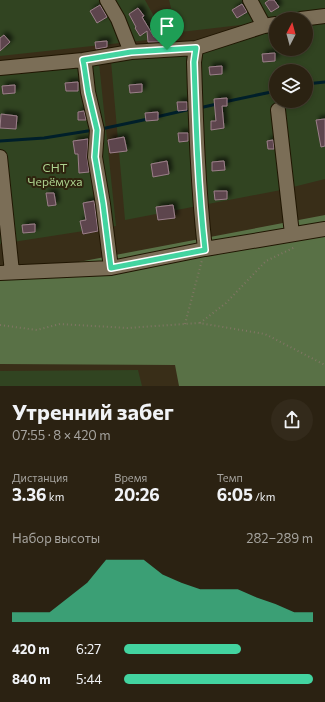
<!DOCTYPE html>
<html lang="ru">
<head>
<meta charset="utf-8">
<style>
	body { margin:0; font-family:Commissioner,sans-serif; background:#332a1b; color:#f1f3f6; height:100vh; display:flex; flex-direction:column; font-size:15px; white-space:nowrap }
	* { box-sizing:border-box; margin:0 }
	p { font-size:13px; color:#a6a49f }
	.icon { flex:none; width:22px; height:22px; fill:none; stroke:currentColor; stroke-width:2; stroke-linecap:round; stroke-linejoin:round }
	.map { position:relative; height:386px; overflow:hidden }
	.details { display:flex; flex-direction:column; background:#2b2212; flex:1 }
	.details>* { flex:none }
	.needle { width:26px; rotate:6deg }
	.buttons { position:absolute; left:269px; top:12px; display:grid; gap:8px }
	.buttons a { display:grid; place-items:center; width:44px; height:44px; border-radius:50%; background:#2b2212; box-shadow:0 2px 6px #0003,0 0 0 1px #473f32; font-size:20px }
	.pin { position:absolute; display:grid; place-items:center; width:34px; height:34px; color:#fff; margin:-41px -17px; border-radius:50% 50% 50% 0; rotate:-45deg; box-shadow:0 0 4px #0007 }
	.pin .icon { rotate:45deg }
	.round { display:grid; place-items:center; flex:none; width:42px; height:42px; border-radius:21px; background:#332a1b }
	.summary { display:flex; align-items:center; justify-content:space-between; height:68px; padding:0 12px }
	h1 { font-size:22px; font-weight:700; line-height:30px }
	.stats { display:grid; grid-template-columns:repeat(3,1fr); gap:6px; height:68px; padding:4px 12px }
	.stats div { display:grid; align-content:center }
	.stats b { font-size:17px; font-weight:700 }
	.stats small { font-size:11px; font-weight:400 }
	.stats p { font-size:11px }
	.chart { height:112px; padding:8px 12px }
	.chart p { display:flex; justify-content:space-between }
	.chart svg { width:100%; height:72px; margin-top:4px; fill:#43d4a0; opacity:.7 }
	ul { padding:0 12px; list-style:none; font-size:13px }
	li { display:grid; grid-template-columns:64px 48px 1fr; align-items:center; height:30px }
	li i { height:10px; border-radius:5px; background:#43d4a0 }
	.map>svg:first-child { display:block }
</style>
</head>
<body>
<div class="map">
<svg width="325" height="386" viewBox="0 0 325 386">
	<defs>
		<filter id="shadow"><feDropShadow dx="3.5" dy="-3.5" stdDeviation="2" flood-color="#0009"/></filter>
	</defs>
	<rect width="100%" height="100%" fill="#392e18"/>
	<!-- green -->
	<path fill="#314421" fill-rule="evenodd" d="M 0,0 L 145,0 L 166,38 L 0,56 Z
		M 169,0 L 325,0 L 325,15 L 289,19 L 276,19 L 276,21 L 172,33 L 175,24 Z
		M 325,19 L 325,179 L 281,190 L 125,220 L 111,61 L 276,29 L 276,49 L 306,49 L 306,22 ZM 276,71 L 306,71 L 306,101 L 276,101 Z
		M 99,63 L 116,226 L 0,244 L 0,73 Z
		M 138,370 L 142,386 L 0,386 L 0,371 Z"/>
	<!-- forest -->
	<path fill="#597146" d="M 325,215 L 325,386 L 179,386 L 175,365 L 0,364 L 0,277 Z"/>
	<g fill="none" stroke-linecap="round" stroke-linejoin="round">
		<!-- stream -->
		<path stroke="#001f2a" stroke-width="3" d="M 306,84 L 325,82
			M 224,102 L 276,91
			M 199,108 L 217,104
			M 156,117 L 191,109
			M 101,129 L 148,119
			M 0,141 L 44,138 L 94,130"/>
	</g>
	<!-- building -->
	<path fill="#5d444d" stroke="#9b7f89" filter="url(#shadow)" d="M 269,0 L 274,0 L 279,7 L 271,12 L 265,3 Z
		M 242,4 L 247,12 L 237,18 L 232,10 Z
		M 100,5 L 107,17 L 97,23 L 90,11 Z
		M 138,8 L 144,16 L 142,17 L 154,37 L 159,36 L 159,42 L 148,42 L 147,31 L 140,36 L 135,28 L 136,27 L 129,14 Z
		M 4,35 L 10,42 L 0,51 L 0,38 Z
		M 107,41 L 107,47 L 96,49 L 95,42 Z
		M 275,53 L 275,61 L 263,62 L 262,54 Z
		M 222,66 L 222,74 L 210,75 L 209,67 Z
		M 78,82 L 78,91 L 66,91 L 65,83 Z
		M 142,84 L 142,92 L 130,93 L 129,85 Z
		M 15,85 L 15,93 L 3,94 L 2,86 Z
		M 227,98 L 227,106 L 222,106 L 224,128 L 211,130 L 211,121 L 216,121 L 214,99 Z
		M 177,102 L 187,102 L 187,110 L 178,111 Z
		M 84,111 L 86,120 L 78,120 L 78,112 Z
		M 158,112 L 158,120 L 146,121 L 145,113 Z
		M 1,114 L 17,116 L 16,129 L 0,128 Z
		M 325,119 L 325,146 L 321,147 L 316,120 Z
		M 178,133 L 188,133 L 188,141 L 179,142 Z
		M 124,137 L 127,151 L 110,153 L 108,140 Z
		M 88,139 L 87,157 L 89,172 L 79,173 L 78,154 L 75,154 L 73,141 Z
		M 273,140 L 274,149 L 268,149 L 267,141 Z
		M 167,161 L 169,174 L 153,177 L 151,164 Z
		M 224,161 L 225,170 L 212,171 L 212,162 Z
		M 214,191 L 227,191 L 227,199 L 215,200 Z
		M 46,193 L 54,193 L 56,205 L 48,206 Z
		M 94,201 L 98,231 L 83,234 L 80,221 L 86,220 L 83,203 Z
		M 173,205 L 175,218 L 158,220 L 156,207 Z
		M 35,224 L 35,232 L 23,233 L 22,225 Z"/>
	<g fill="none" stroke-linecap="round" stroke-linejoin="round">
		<defs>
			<path id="minor" d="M 107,0 L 118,19 L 131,52
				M 250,0 L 264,26
				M 301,19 L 325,16
				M 196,48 L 194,62 C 196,125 198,187 205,249
				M 83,60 L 85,65 L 88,92 L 97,130 L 95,157 L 103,204 L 111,268
				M 0,68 L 83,60 L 131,52 L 196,48 L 264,26 L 276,24
				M 278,110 L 292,234
				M 0,157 L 12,272
				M 0,273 L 111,268 L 205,249 L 325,229"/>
		</defs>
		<!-- minor casing -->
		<use href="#minor" stroke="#201602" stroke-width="16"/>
		<!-- path -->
		<path stroke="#807664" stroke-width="2" stroke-dasharray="1 3" stroke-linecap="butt" d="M 200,323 L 226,303 L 266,261 L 295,247
			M 185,324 L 202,260
			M 0,325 L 37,330 L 60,324 L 127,328 L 199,323 L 265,334 L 325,365"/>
		<!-- minor -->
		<use href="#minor" stroke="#7b6e57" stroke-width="14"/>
	</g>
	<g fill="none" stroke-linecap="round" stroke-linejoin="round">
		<defs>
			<path id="route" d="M 196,48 L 194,62 C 196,125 198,187 205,250 L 111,268 L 103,204 L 95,157 L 97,130 L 88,92 L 84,65 L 83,60 L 131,52 Z"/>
		</defs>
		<!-- route casing -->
		<use href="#route" stroke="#fff" stroke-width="8"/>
		<!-- route -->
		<use href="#route" stroke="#43d4a0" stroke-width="5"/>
	</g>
	<g text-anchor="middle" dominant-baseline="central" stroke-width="4" stroke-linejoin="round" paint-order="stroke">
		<!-- park labels -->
		<g font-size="12" fill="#add38f" stroke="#2e240e">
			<text x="55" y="167">СНТ<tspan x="55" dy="14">Черёмуха</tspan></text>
		</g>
	</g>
</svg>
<div class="buttons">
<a><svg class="needle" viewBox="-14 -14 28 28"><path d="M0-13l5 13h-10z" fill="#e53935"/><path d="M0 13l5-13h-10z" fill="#a6a49f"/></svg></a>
<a><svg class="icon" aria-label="layers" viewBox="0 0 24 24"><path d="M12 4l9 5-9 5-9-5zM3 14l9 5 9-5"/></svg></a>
</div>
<div class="pin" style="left:167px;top:50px;background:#1e9e55"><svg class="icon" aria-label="arrive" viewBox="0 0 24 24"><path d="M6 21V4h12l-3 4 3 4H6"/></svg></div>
</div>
<section class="details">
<div class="summary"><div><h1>Утренний забег</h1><p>07:55 · 8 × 420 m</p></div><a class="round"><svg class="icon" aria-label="share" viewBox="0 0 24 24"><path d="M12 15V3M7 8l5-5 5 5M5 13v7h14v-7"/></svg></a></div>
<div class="stats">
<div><p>Дистанция</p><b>3.36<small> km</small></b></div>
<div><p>Время</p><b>20:26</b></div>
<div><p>Темп</p><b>6:05<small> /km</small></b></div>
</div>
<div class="chart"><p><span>Набор высоты</span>282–289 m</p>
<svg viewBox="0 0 160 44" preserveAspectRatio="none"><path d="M0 44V38L10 38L20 38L30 29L40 20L50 6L60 6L70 6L80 15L90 20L100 24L110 24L120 24L130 29L140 33L150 38L160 38V44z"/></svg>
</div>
<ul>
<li><b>420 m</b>6:27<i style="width:62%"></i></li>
<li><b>840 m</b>5:44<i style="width:100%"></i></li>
</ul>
</section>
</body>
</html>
